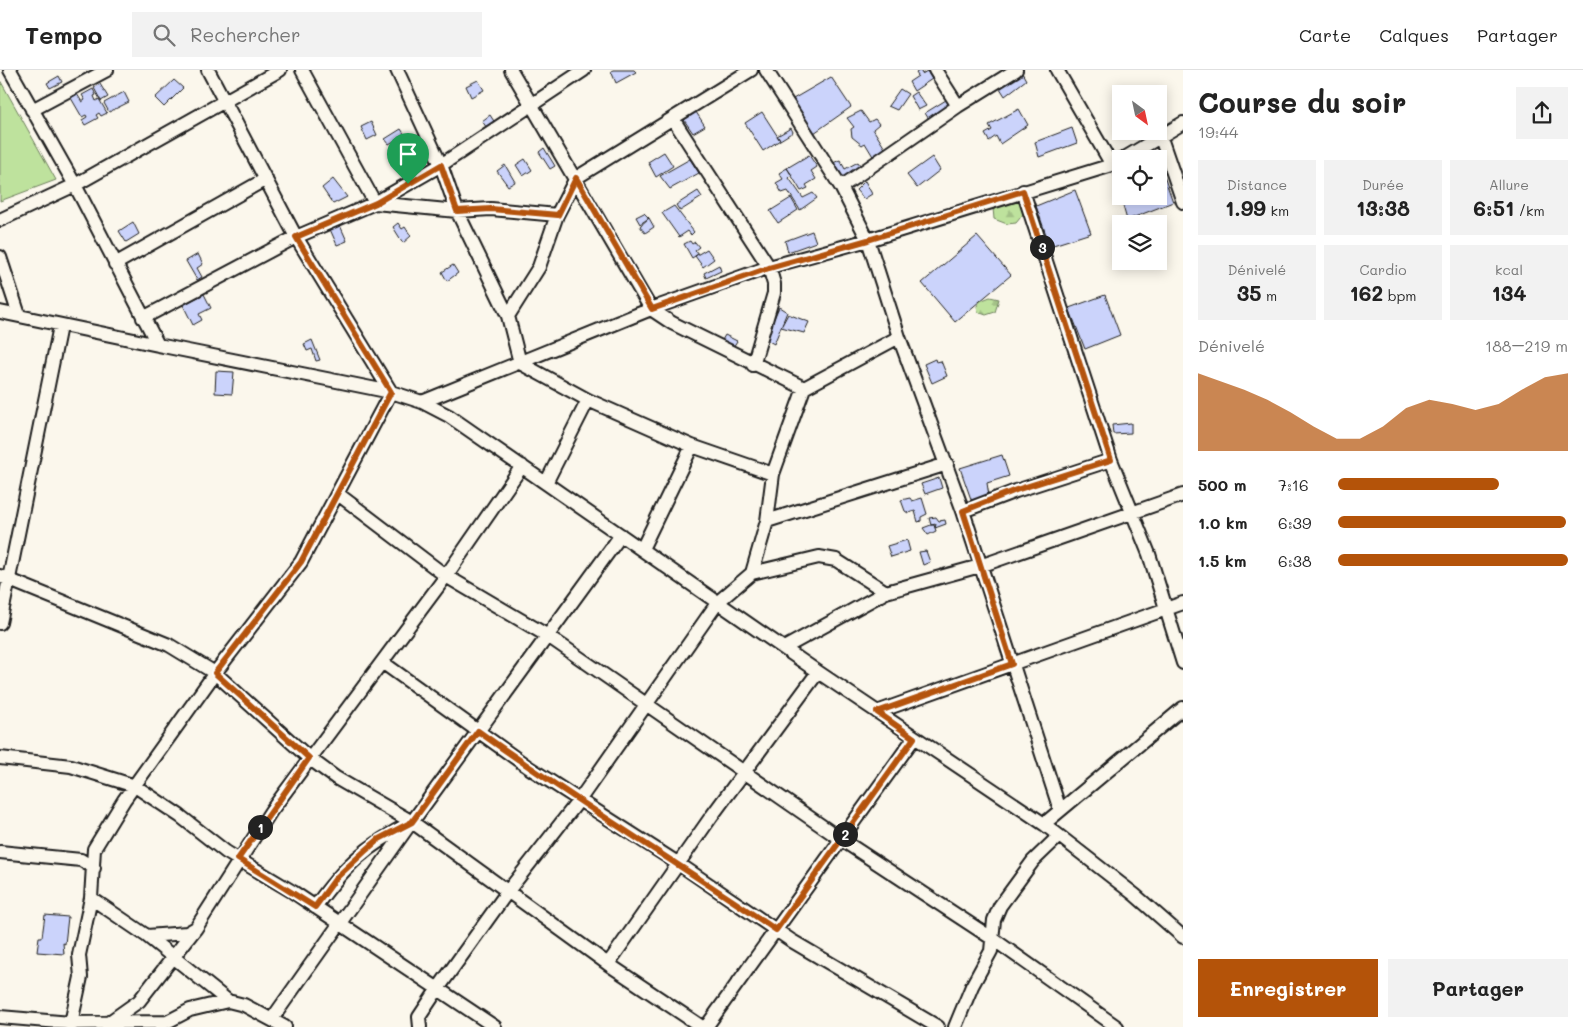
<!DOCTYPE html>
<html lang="fr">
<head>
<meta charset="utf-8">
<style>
	body { margin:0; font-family:Mali,sans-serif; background:#f2f2f2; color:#222; height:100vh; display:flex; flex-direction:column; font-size:19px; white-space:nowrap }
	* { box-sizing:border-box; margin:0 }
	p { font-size:16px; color:#767676 }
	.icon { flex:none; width:28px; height:28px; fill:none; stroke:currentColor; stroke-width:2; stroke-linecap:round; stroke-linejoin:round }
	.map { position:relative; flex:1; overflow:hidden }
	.details { display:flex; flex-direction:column; background:#fff; width:400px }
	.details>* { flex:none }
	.needle { width:32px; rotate:147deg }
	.tools { position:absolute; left:1112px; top:15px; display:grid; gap:10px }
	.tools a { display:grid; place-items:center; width:55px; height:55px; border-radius:0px; background:#fff; box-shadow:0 2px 12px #0003; font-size:25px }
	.pin { position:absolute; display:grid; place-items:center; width:42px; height:42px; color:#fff; margin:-51px -21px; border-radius:50% 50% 50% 0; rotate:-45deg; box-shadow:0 0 5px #0007 }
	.pin .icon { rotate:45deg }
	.km { position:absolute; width:25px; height:25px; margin:-12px; border-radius:50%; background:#222; color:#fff; font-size:14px; line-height:25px; text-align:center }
	.round { display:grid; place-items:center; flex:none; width:52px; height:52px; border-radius:0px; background:#f2f2f2 }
	.head { display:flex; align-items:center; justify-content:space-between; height:85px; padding:0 15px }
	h1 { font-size:28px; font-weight:800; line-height:38px }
	.metrics { display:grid; grid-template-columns:repeat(3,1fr); gap:8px; height:85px; padding:5px 15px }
	.metrics div { display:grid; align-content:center; border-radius:0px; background:#f2f2f2; text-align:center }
	.metrics b { font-size:21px; font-weight:800 }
	.metrics small { font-size:14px; font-weight:400 }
	.metrics p { font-size:14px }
	.chart { height:140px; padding:10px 15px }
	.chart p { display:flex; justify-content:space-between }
	.chart svg { width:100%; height:90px; margin-top:5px; fill:#b45309; opacity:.7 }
	.primary-button { display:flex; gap:10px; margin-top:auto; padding:10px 15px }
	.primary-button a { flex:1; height:58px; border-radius:0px; background:#b45309; color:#fff; font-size:20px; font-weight:800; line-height:58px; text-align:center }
	.primary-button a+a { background:#f2f2f2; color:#222 }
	ul { padding:0 15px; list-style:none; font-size:16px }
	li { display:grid; grid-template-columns:80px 60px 1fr; align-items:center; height:38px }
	li i { height:12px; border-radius:6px; background:#b45309 }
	header { display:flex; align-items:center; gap:30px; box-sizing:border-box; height:70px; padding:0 25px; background:#fff; border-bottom:1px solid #e0e0e0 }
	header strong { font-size:24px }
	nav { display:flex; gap:28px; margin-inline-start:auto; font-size:18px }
	.search { width:350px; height:45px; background:#f2f2f2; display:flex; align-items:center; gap:12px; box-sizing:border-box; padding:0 18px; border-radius:0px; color:#767676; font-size:19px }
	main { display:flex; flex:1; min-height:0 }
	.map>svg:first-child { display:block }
</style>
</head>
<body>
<header>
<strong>Tempo</strong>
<div class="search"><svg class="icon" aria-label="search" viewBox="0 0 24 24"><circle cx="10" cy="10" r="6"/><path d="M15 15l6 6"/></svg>Rechercher</div>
<nav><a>Carte</a><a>Calques</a><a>Partager</a></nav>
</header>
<main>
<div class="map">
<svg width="1183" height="957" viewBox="0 0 1183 957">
	<defs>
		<pattern id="forest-firs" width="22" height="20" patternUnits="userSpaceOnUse" patternTransform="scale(1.25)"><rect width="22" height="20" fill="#bee29d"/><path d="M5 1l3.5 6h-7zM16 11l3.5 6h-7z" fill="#a3c187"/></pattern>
	</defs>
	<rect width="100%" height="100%" fill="#fbf7ec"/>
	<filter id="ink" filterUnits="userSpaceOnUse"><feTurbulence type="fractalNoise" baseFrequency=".02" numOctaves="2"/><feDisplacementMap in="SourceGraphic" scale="10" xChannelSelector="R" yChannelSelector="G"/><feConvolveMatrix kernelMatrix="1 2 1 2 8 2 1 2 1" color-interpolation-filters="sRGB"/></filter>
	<g filter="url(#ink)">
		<!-- forest -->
		<path fill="url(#forest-firs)" stroke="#6d7f5c" d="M 1020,130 L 1025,142 L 1016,153 L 1007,154 L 994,149 L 993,138 Z
			M 990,227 L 999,229 L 995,242 L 986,245 L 978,242 L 977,236 L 980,231 Z"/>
		<!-- pitch -->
		<path fill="#bee29d" stroke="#6d7f5c" d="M 0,10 L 56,110 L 0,131 Z"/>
		<!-- building -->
		<path fill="#cbd3fb" stroke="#1c1c1c" d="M 613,0 L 634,0 L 636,2 L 616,13 L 611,1 Z
			M 920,0 L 922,4 L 927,1 L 932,9 L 914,21 L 909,12 L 918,6 L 916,3 Z
			M 1021,1 L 1026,10 L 1005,26 L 998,15 Z
			M 59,6 L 62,12 L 50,18 L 47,13 Z
			M 831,7 L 851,37 L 814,63 L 793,29 Z
			M 174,10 L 183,18 L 164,37 L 155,28 Z
			M 478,10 L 484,20 L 471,27 L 466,16 Z
			M 100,14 L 108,27 L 101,31 L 94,18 Z
			M 93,19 L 96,25 L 94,26 L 96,31 L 99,29 L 107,43 L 101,46 L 99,43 L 96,45 L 98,48 L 85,55 L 82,50 L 87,47 L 86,45 L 82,47 L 71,28 L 77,24 L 82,32 L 85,30 L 82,25 Z
			M 900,19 L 908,24 L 897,40 L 888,36 Z
			M 124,22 L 129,32 L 109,42 L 104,33 Z
			M 916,22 L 926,36 L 918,40 L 910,26 Z
			M 946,30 L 950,37 L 930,51 L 925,43 Z
			M 1019,39 L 1028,55 L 1000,74 L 996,66 L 989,71 L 985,64 L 992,60 L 989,55 Z
			M 861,41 L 869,52 L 875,49 L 879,54 L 873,59 L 886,80 L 874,88 L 865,73 L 862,75 L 852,67 L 851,59 L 854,57 L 847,48 Z
			M 696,42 L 705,56 L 693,63 L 684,50 Z
			M 762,42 L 780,70 L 763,81 L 745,53 Z
			M 490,45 L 497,56 L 489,61 L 482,51 Z
			M 371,52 L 377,65 L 367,70 L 361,57 Z
			M 791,58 L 793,62 L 780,70 L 777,66 Z
			M 1072,58 L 1077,73 L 1039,87 L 1035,72 Z
			M 401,59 L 405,65 L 389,74 L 385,69 Z
			M 544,78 L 555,96 L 550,99 L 539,82 Z
			M 664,82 L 673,96 L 656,107 L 648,92 Z
			M 809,85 L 817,97 L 811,101 L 816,109 L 806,115 L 808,118 L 801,121 L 787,98 Z
			M 932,87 L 940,100 L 917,118 L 907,105 Z
			M 525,89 L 532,100 L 523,106 L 516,95 Z
			M 690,89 L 699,103 L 670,119 L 660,106 Z
			M 840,90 L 845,99 L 858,92 L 862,98 L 847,109 L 841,108 L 833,93 Z
			M 1159,92 L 1173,132 L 1127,150 L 1114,105 L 1121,103 L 1121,126 L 1159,126 Z
			M 505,95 L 515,112 L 508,116 L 497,101 Z
			M 787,98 L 792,105 L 789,108 L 803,128 L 813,123 L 817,128 L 800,140 L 788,121 L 782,123 L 776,113 L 783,109 L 779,103 Z
			M 333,109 L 347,127 L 333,134 L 322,118 Z
			M 865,111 L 872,124 L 864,129 L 856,120 Z
			M 1075,120 L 1091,163 L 1050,176 L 1036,136 Z
			M 698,121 L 702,127 L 680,141 L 676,135 Z
			M 791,128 L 798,140 L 778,153 L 770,141 Z
			M 674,136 L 694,162 L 691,165 L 688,161 L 679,167 L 662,143 Z
			M 644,143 L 649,148 L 640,154 L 636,147 Z
			M 649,148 L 654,157 L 645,163 L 640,156 Z
			M 133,152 L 139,164 L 126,172 L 119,161 Z
			M 339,153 L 347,171 L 337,175 L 329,157 Z
			M 398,153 L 402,159 L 405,157 L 411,166 L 403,173 L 393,157 Z
			M 812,161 L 816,172 L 788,182 L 785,171 Z
			M 977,166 L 1011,205 L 955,252 L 922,213 Z
			M 690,171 L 692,174 L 695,172 L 699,177 L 695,180 L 698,184 L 692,188 L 684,174 Z
			M 707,179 L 714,189 L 703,197 L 695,186 Z
			M 198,184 L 203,194 L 197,198 L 202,207 L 197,210 L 186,191 Z
			M 453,195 L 458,203 L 447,211 L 442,202 Z
			M 719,195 L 721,201 L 706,208 L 704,203 Z
			M 204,224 L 211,238 L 199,244 L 202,250 L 193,255 L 183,235 Z
			M 1105,225 L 1120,265 L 1085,279 L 1069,238 Z
			M 779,237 L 787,242 L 774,274 L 765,269 Z
			M 788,244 L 809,252 L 804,263 L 781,257 Z
			M 725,265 L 737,271 L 733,277 L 721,272 Z
			M 312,270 L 320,290 L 316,291 L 312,279 L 307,281 L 304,274 Z
			M 935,289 L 936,292 L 941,291 L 947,306 L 932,313 L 924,294 Z
			M 216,301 L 234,302 L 232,324 L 215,323 Z
			M 1131,353 L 1131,363 L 1113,364 L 1112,355 Z
			M 1002,385 L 1009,406 L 987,413 L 989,426 L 972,432 L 960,398 Z
			M 939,408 L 942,418 L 925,424 L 921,414 Z
			M 910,428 L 912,431 L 922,428 L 927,444 L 921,447 L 921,451 L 918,452 L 915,441 L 908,443 L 905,441 L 901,430 Z
			M 936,447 L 939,451 L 945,450 L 946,454 L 935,458 L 936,454 L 931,455 L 929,448 Z
			M 931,455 L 934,455 L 936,461 L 928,465 L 923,458 Z
			M 907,470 L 910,481 L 891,487 L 887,476 Z
			M 926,481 L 930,492 L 923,495 L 919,482 Z
			M 45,845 L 68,847 L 65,874 L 63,873 L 64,884 L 37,882 L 39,867 L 42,867 Z"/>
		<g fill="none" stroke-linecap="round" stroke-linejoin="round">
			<defs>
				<path id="street" d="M 10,0 L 75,115 L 158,275 L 391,322 L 422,332 L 449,346 L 818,602 L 1044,754 L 1135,825 L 1183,867
					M 208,0 L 296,167 L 391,322 L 301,492 L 215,603 L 124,730 L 94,779 L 91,828 L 79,885 L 81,907 L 71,953 L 167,952 L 190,940 L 228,931 L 244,935 L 285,957
					M 302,0 L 375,133
					M 397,0 L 441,95 L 457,141 L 508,246
					M 511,0 L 651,239 L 672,253 L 804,318
					M 751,0 L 576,108 L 557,145 L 539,197 L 508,246 L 520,293 L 588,330 L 692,376 L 773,404
					M 766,0 L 841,117 L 868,170 L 899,267 L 963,441 L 1060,740
					M 935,0 L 958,36
					M 1057,0 L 1112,95
					M 32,40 L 107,0
					M 673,49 L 769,197 L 774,214 L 774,223 L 753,295
					M 1161,68 L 1183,132
					M 1123,89 L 1183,53
					M 841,117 L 958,36 L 1016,0
					M 1023,121 L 1111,390 L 1149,484 L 1183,593
					M 375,133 L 457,141 L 491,139 L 557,145
					M 0,150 L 75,115 L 280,0
					M 0,187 L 19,245
					M 115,194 L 266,109
					M 0,242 L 158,275
					M 143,248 L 296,167 L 375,133 L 441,95 L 584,0
					M 422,332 L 651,239 L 769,197 L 868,170 L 1112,95 L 1121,90
					M 546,413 L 588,330
					M 338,424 L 446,506 L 548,566 L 842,770 L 993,869 L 1117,957
					M 963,441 L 1016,421 L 1111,390
					M 767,451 L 947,394
					M 642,479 L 692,376
					M 752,503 L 819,487 L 836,490 L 886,522
					M 0,506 L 169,575 L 215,603 L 309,688 L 336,708 L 412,752 L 608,894 L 702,957
					M 0,553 L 60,256
					M 784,578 L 886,522 L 980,496 L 1183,425
					M 382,592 L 528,697 L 679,794 L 792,871 L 938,957
					M 877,642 L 1183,533
					M 0,688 L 71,696 L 135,716 L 180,746 L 226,782 L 293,822 L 495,957
					M 1044,754 L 1183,638
					M 0,782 L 81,790 L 94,798
					M 91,828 L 147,866 L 187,863 L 196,858 L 271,741 L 446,506 L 522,396
					M 315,837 C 345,795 366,776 412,752 L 621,465
					M 147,866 L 228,931
					M 608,894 L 711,747 L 818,602
					M 0,947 L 71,953 L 71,957
					M 272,949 L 410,754
					M 108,953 L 139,931 L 196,858
					M 420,957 L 419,947 L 437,920 L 508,821 L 580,729 L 718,532 L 752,503 L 767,451 L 773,404 L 804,318 L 899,267
					M 706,957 L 914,668
					M 955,957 L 972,916 L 991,881 L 994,850 L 1000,836 L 1033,791 L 1059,766"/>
			</defs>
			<!-- street casing -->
			<use href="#street" stroke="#1c1c1c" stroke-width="16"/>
			<!-- street -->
			<use href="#street" stroke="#fbf7ec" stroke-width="12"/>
		</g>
	</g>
	<g fill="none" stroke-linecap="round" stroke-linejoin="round" filter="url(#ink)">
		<defs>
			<path id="route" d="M 441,95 L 457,141 L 491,139 L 558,145 L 576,108 L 652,239 L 769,198 L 868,170 L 1023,121 L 1111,390 L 1016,420 L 963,441 L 1012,594 L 877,642 L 914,668 L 776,860 C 678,793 575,731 478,661 L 412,752 L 379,769 L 364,782 L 336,808 L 315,837 L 238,789 L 309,688 L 215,603 L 301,492 L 391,322 L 296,167 L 376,133 Z"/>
		</defs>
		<!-- route casing -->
		<use href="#route" stroke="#fff" stroke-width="10"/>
		<!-- route -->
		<use href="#route" stroke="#b45309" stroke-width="6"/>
	</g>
</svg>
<div class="tools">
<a><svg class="needle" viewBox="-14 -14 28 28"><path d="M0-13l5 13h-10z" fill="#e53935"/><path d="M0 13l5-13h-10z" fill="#767676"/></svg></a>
<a><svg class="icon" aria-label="locate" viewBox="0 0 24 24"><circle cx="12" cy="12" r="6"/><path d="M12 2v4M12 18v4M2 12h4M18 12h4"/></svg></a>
<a><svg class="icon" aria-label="layers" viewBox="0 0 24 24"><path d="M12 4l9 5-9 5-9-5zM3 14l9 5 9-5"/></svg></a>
</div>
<div class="pin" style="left:408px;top:114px;background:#1e9e55"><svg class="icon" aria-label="arrive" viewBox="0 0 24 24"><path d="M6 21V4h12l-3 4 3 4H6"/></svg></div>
<b class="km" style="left:260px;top:757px">1</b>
<b class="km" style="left:845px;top:764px">2</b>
<b class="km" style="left:1042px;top:177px">3</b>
</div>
<section class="details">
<div class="head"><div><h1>Course du soir</h1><p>19:44</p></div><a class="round"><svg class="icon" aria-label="share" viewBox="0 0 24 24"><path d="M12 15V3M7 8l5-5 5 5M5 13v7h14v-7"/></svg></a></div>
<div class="metrics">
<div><p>Distance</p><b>1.99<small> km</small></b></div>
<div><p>Durée</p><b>13:38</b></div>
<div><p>Allure</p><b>6:51<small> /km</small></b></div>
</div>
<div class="metrics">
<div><p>Dénivelé</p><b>35<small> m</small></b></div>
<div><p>Cardio</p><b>162<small> bpm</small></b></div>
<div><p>kcal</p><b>134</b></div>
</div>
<div class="chart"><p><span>Dénivelé</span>188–219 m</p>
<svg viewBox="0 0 160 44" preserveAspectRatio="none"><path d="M0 44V6L10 10L20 14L30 19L40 25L50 32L60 38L70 38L80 32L90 23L100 19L110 21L120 24L130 21L140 14L150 8L160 6V44z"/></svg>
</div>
<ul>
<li><b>500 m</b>7:16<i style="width:70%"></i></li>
<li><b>1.0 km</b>6:39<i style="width:99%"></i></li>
<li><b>1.5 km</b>6:38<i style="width:100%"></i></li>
</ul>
<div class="primary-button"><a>Enregistrer</a><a>Partager</a></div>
</section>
</main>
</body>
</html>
